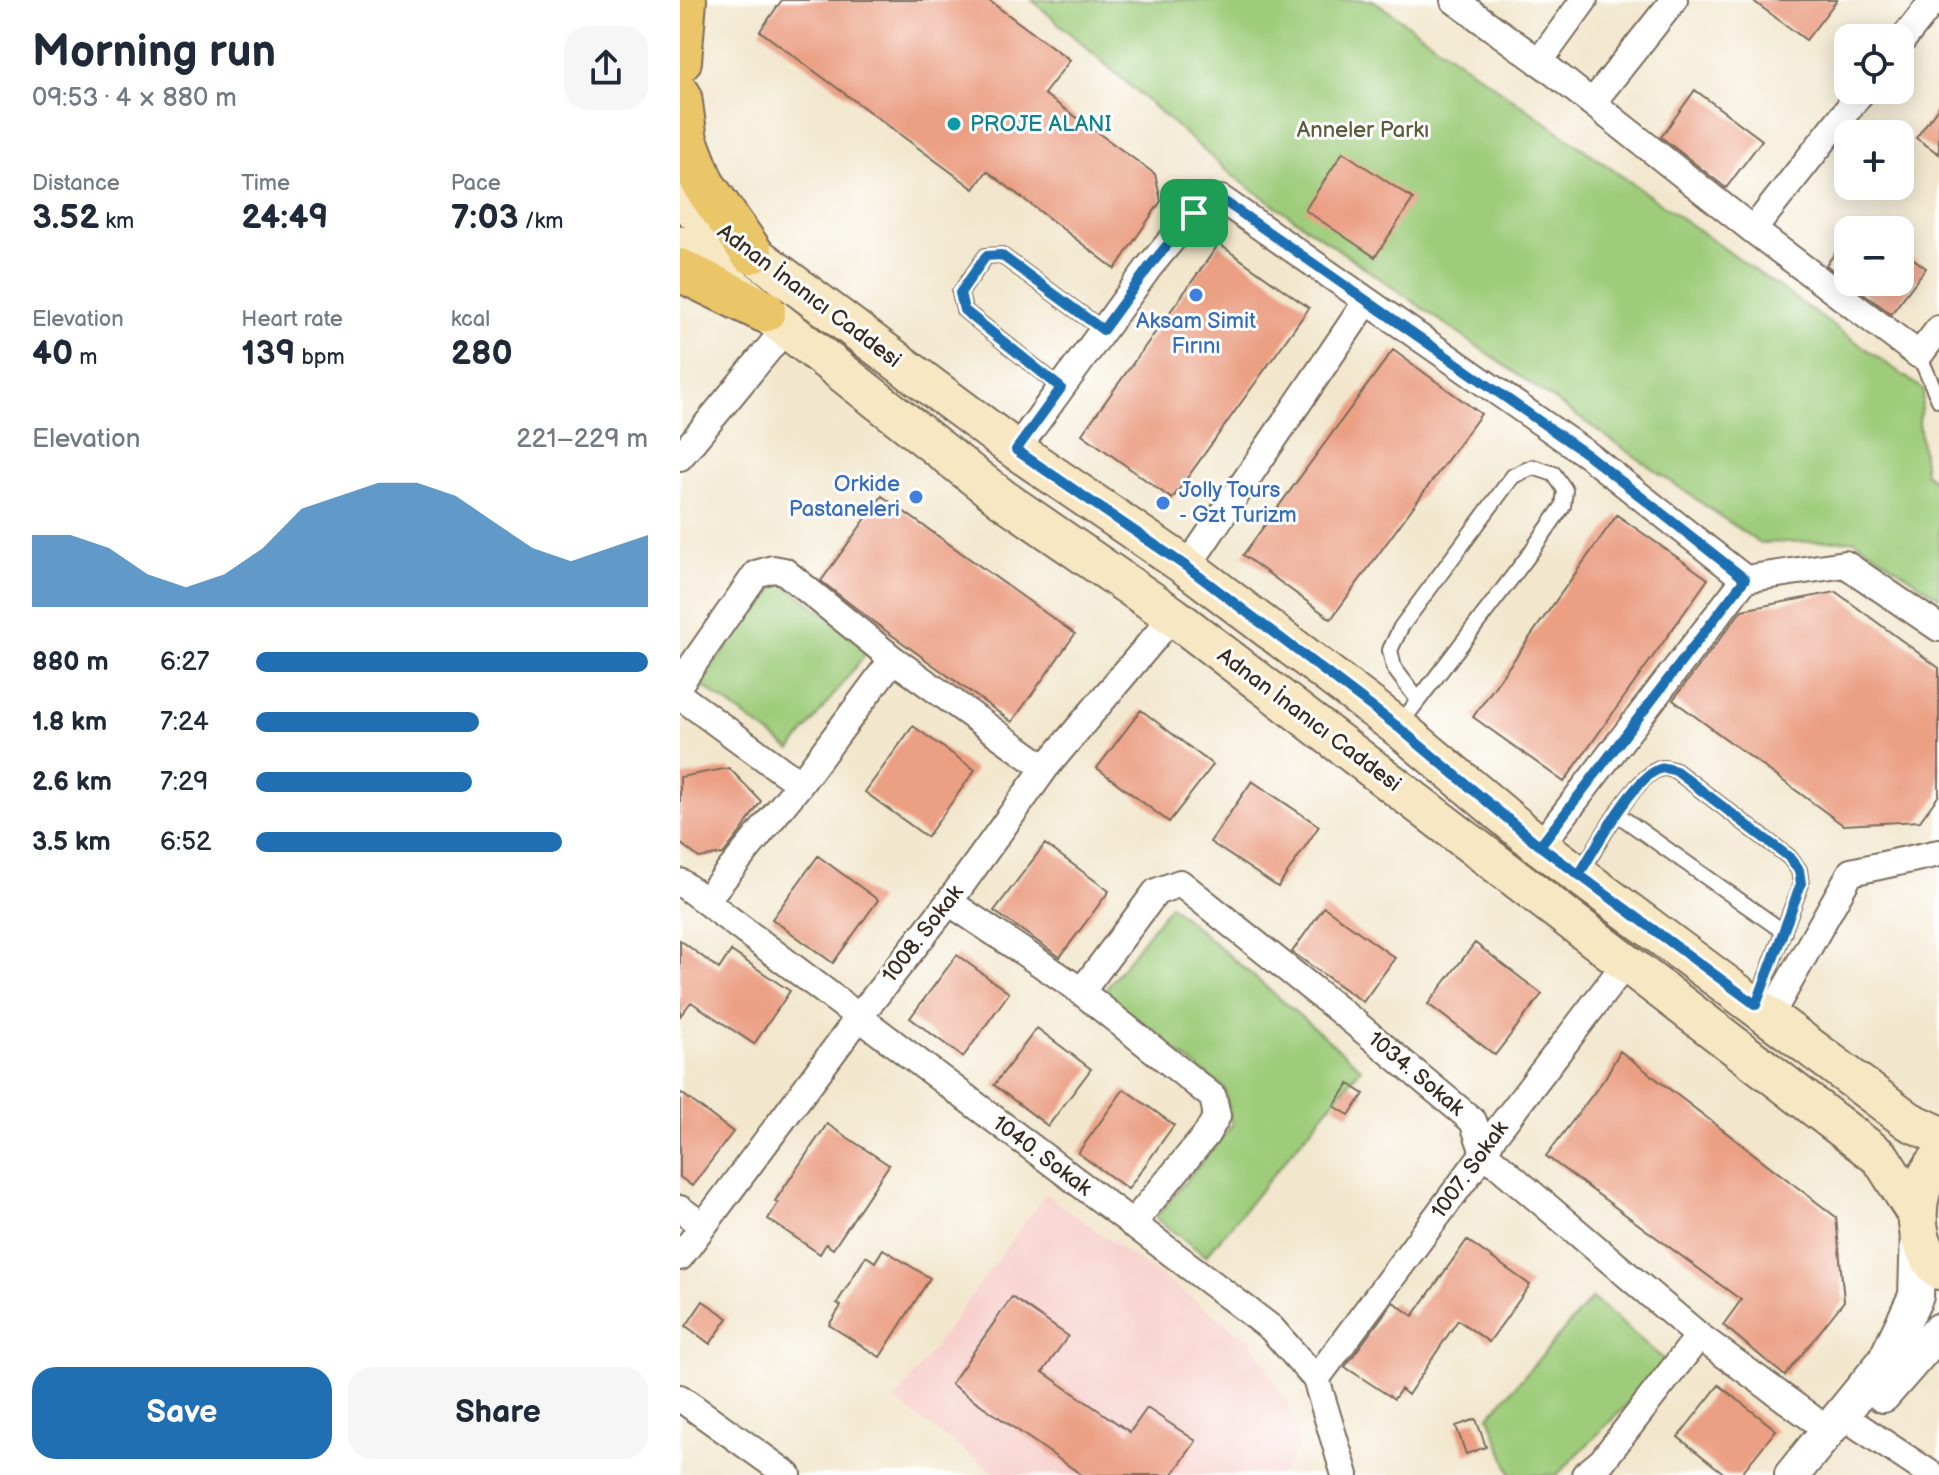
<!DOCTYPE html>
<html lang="en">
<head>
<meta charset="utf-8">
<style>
	body { margin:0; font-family:"Balsamiq Sans",sans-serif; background:#f6f6f7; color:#1f2937; height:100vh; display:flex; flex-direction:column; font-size:30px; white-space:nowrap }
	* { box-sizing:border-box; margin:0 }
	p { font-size:26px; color:#747a83 }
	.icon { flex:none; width:44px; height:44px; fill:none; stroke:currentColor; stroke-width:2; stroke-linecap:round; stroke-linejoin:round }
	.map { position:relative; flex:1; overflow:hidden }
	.panel { display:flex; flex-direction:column; background:#fff; width:680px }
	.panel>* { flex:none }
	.fabs { position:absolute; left:1154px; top:24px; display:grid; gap:16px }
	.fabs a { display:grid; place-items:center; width:80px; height:80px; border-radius:16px; background:#fff; box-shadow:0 4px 20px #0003; font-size:40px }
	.pin { position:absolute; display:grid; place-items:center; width:68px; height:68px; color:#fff; margin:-34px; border-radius:16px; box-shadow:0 4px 12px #0006 }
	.round { display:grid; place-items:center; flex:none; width:84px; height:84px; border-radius:24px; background:#f6f6f7 }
	.summary { display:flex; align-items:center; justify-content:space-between; height:136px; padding:0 32px }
	h1 { font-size:44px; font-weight:700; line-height:60px }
	.metrics { display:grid; grid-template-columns:repeat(3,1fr); gap:12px; height:136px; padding:8px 32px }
	.metrics div { display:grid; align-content:center }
	.metrics b { font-size:34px; font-weight:700 }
	.metrics small { font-size:22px; font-weight:400 }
	.metrics p { font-size:22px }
	.chart { height:224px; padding:16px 32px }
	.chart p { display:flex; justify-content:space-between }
	.chart svg { width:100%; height:144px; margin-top:8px; fill:#1f6fb2; opacity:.7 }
	.action { display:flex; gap:16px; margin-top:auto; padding:16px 32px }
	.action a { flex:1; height:92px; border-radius:24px; background:#1f6fb2; color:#fff; font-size:32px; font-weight:700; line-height:92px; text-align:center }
	.action a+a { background:#f6f6f7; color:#1f2937 }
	ul { padding:0 32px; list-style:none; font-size:26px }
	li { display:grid; grid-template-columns:128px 96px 1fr; align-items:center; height:60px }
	li i { height:20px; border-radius:10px; background:#1f6fb2 }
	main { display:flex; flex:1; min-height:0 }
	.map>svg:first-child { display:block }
</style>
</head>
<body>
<main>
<section class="panel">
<div class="summary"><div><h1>Morning run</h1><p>09:53 · 4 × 880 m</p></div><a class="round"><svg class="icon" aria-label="share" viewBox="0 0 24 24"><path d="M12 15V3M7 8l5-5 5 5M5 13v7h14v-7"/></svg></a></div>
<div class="metrics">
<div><p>Distance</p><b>3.52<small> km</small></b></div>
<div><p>Time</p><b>24:49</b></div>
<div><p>Pace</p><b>7:03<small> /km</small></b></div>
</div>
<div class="metrics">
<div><p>Elevation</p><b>40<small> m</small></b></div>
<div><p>Heart rate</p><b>139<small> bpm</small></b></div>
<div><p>kcal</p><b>280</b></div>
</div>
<div class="chart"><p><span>Elevation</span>221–229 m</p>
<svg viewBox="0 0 160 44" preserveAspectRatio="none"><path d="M0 44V22L10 22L20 26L30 34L40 38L50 34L60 26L70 14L80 10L90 6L100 6L110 10L120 18L130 26L140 30L150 26L160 22V44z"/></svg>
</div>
<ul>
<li><b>880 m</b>6:27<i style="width:100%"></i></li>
<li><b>1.8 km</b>7:24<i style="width:57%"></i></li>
<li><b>2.6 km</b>7:29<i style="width:55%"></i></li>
<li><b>3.5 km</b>6:52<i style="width:78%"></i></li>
</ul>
<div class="action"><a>Save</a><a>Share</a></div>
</section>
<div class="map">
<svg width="1259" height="1475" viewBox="0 0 1259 1475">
	<rect width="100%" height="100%" fill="#fff"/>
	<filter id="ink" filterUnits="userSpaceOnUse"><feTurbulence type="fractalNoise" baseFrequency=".0125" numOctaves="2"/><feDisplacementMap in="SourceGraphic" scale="16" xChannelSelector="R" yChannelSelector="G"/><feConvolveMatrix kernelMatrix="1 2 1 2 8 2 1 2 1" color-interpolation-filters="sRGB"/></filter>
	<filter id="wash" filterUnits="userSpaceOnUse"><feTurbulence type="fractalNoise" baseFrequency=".006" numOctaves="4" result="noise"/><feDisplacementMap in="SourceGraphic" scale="32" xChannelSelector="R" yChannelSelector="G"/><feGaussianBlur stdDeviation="1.8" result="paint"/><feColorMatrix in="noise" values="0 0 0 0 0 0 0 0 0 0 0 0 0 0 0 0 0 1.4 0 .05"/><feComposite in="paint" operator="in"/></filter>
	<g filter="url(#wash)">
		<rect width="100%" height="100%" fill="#f2e7cd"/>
		<!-- built -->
		<path fill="#f7d0cc" d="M 365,1194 L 570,1340 L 610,1407 L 619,1446 L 601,1475 L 318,1475 L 215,1401 Z"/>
		<!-- green -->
		<path fill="#9ecc7a" stroke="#6c7b4c" stroke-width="2" d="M 352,0 L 693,0 L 1244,390 L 1239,421 L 1245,473 L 1259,484 L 1259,597 L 1175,540 L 1079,543 L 553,176 Z
			M 100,581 L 190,648 L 111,750 L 19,683 Z
			M 490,905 L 681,1068 L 526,1256 L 475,1218 L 552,1125 L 544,1088 L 422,994 Z
			M 912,1298 L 988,1363 L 877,1475 L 831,1475 L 809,1416 Z"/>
		<g id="blocks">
			<!-- building -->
			<path fill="#eb9f83" d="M 102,0 L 308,0 L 390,60 L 364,94 L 475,174 L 481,201 L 435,269 L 307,171 L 294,189 L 80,31 Z
				M 1072,0 L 1157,0 L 1126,40 Z
				M 1015,90 L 1082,140 L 1046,188 L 981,137 Z
				M 1259,106 L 1259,154 L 1236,138 Z
				M 663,152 L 733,199 L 695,257 L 625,210 Z
				M 1168,236 L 1168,282 L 1146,265 Z
				M 539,244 L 629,308 L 492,499 L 402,434 Z
				M 1220,249 L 1246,268 L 1211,314 L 1169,282 L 1220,282 Z
				M 713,350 L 801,414 L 651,619 L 563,555 Z
				M 202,496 L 395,634 L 332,722 L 191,620 L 141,581 Z
				M 937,515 L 1028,579 L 884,782 L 793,717 Z
				M 1156,592 L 1259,668 L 1259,795 L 1240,821 L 1163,825 L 993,700 L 1062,610 Z
				M 461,710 L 533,765 L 489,822 L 417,768 Z
				M 233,726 L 295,770 L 247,837 L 185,792 Z
				M 49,768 L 81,801 L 62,830 L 43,854 L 19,858 L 0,843 L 0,777 Z
				M 572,781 L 639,826 L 598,887 L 530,842 Z
				M 365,844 L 429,891 L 380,957 L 314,911 Z
				M 138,856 L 198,900 L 153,963 L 92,919 Z
				M 644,907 L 715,958 L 683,1002 L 612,952 Z
				M 0,940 L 39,969 L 51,951 L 110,991 L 74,1044 L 11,1002 L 0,1016 Z
				M 795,943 L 862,994 L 815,1055 L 748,1004 Z
				M 277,955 L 329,993 L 283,1057 L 230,1018 Z
				M 357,1028 L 411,1069 L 368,1126 L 314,1085 Z
				M 940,1051 L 1156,1217 L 1164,1301 L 1105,1376 L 1043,1325 L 1061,1300 L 866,1156 L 925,1078 Z
				M 669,1084 L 684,1094 L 669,1115 L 654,1106 Z
				M 444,1089 L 494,1125 L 448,1189 L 398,1153 Z
				M 0,1092 L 53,1132 L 12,1186 L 0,1177 Z
				M 147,1124 L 209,1165 L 153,1249 L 146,1244 L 140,1254 L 88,1219 L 98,1203 L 95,1201 Z
				M 787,1240 L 850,1285 L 809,1342 L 778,1320 L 728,1395 L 721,1389 L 714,1399 L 665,1367 L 713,1302 L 733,1316 Z
				M 203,1249 L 250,1278 L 200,1357 L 149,1325 L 161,1306 L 157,1303 L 186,1256 L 195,1262 Z
				M 332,1297 L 388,1336 L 363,1372 L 450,1432 L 467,1408 L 516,1441 L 492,1475 L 402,1475 L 271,1384 Z
				M 23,1301 L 48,1318 L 30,1344 L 6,1326 Z
				M 1039,1385 L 1096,1430 L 1060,1475 L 1046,1475 L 998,1437 Z
				M 796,1419 L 806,1447 L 786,1454 L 776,1426 Z"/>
		</g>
	</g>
	<g filter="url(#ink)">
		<use href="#blocks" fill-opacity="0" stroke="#7b6c5b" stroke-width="2"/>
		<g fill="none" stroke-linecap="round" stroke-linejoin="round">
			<defs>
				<path id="service" d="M 1239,355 L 1259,400
					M 381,388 L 284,310 L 280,293 L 306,256 L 321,255 L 423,330
					M 718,727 L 846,559 L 883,506 L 885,490 L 874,474 L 853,467 L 833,476 L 721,627 L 710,650 L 714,668 L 738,700
					M 937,814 L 1104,932
					M 901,873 C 914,850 957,771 983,768 C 988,768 992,770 996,771 L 1109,857 L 1119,870 L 1121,884 L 1076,1005"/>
				<path id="minor" d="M 774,0 L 868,68 L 1073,230 L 1239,355 L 1259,329
					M 1220,43 L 1254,0
					M 859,62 L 904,0
					M 912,103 L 994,0
					M 1073,230 L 1183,90
					M 336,450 L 469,267 L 514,213 L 528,202 L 541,199 L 908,455 L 1065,579
					M 0,457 L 106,328
					M 507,567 L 687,301
					M 213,659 L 365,768
					M 0,683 L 76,574 L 93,569 L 104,571 L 213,659 L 120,784 L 25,901
					M 0,696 L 120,784
					M 860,846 L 1065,579 L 1165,564 L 1259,628
					M 0,882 L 591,1328 L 636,1379 L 665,1475
					M 269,902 L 394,986 L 533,1097 L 537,1116 L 526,1135 L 452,1224
					M 401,992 L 476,892 L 500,883 L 675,1023 L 793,1121 L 804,1153 L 1019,1336 L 1148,1430
					M 1090,1016 L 1171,872 L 1259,853
					M 0,1209 L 23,1226
					M 0,1257 L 179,1017 L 269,902 L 365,768 L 493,616
					M 636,1379 L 804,1153 L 812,1138 L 946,963
					M 0,1398 L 108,1475
					M 1178,1426 L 1252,1475
					M 905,1475 L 922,1461 L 1019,1336"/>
				<path id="tertiary" d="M 1203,1395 L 1259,1331
					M 1112,1475 L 1205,1361 L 1236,1296 L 1238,1230"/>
				<path id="secondary" d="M 0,199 L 336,450 L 507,567 L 718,727 L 860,846 L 1229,1121 L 1259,1135
					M 0,245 L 323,499 L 493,616 L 1201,1158 L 1237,1215
					M 1259,1159 C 1231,1191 1230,1238 1259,1270"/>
				<path id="primary" d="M 0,61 L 5,0
					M 0,96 L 6,140 L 23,184 L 71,252
					M 0,270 L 84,311"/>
			</defs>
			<!-- service casing -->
			<use href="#service" stroke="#7b6c5b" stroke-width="18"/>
			<!-- minor casing -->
			<use href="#minor" stroke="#7b6c5b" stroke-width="30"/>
			<!-- tertiary casing -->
			<use href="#tertiary" stroke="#7b6c5b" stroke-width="38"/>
			<!-- secondary casing -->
			<use href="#secondary" stroke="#7b6c5b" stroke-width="42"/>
			<!-- primary casing -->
			<use href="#primary" stroke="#7b6c5b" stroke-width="46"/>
			<!-- service -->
			<use href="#service" stroke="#fff" stroke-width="14"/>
			<!-- minor -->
			<use href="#minor" stroke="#fff" stroke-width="26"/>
			<!-- tertiary -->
			<use href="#tertiary" stroke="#fff" stroke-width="34"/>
			<!-- secondary -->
			<use href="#secondary" stroke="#f7e8c3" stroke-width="38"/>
			<!-- primary -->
			<use href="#primary" stroke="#ebc669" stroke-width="42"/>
		</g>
	</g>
	<g fill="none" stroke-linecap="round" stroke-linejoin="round" filter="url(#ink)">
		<defs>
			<path id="route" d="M 514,213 L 469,267 L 423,330 L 321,255 L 306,256 L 280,293 L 284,310 L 381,388 L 336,450 L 507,567 L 718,727 L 860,846 L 899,875 C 913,852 957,770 984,768 C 988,768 992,770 996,771 L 1109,857 L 1119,870 L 1121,884 L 1076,1005 L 860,846 L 1065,579 L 908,455 L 541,199 L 528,202 L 514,213"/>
		</defs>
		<!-- route casing -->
		<use href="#route" stroke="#fff" stroke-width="16"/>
		<!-- route -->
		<use href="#route" stroke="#1f6fb2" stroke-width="10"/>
	</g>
	<!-- markers -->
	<circle fill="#0f9aa8" stroke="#fff" stroke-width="3" cx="274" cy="124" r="8"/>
	<g fill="#3f7fe0" stroke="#fff" stroke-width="3">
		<circle cx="516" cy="295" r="8"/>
		<circle cx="236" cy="497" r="8"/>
		<circle cx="483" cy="503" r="8"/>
	</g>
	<g text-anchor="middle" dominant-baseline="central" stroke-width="6" stroke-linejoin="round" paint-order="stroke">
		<!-- culture labels -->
		<g font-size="22" fill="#0d838f" stroke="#fff" text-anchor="start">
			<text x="290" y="124">PROJE ALANI</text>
		</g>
		<!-- park labels -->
		<g font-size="22" fill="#595b3a" stroke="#fff">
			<text x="683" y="130">Anneler Parkı</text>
		</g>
		<!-- street labels -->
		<g font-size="22" fill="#3b2a1e" stroke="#fff">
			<text transform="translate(129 296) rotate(37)">Adnan İnanıcı Caddesi</text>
			<text transform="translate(629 720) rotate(37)">Adnan İnanıcı Caddesi</text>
			<text transform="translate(243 934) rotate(-52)">1008. Sokak</text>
			<text transform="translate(736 1074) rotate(40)">1034. Sokak</text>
			<text transform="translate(362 1156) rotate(37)">1040. Sokak</text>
			<text transform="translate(790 1170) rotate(-54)">1007. Sokak</text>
		</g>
		<!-- shop labels -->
		<g font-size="22" fill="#366cbe" stroke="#fff">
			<text x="516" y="321">Aksam Simit<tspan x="516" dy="25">Fırını</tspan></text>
			<text x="220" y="484" text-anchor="end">Orkide<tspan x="220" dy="25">Pastaneleri</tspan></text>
			<text x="499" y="490" text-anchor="start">Jolly Tours<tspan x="499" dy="25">- Gzt Turizm</tspan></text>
		</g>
	</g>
</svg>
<div class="fabs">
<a><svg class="icon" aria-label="locate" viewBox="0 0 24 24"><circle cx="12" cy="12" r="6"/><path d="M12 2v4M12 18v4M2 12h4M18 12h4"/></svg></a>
<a>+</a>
<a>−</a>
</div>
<div class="pin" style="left:514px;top:213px;background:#1e9e55"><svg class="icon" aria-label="arrive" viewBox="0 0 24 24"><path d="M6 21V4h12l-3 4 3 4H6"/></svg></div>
</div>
</main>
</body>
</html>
